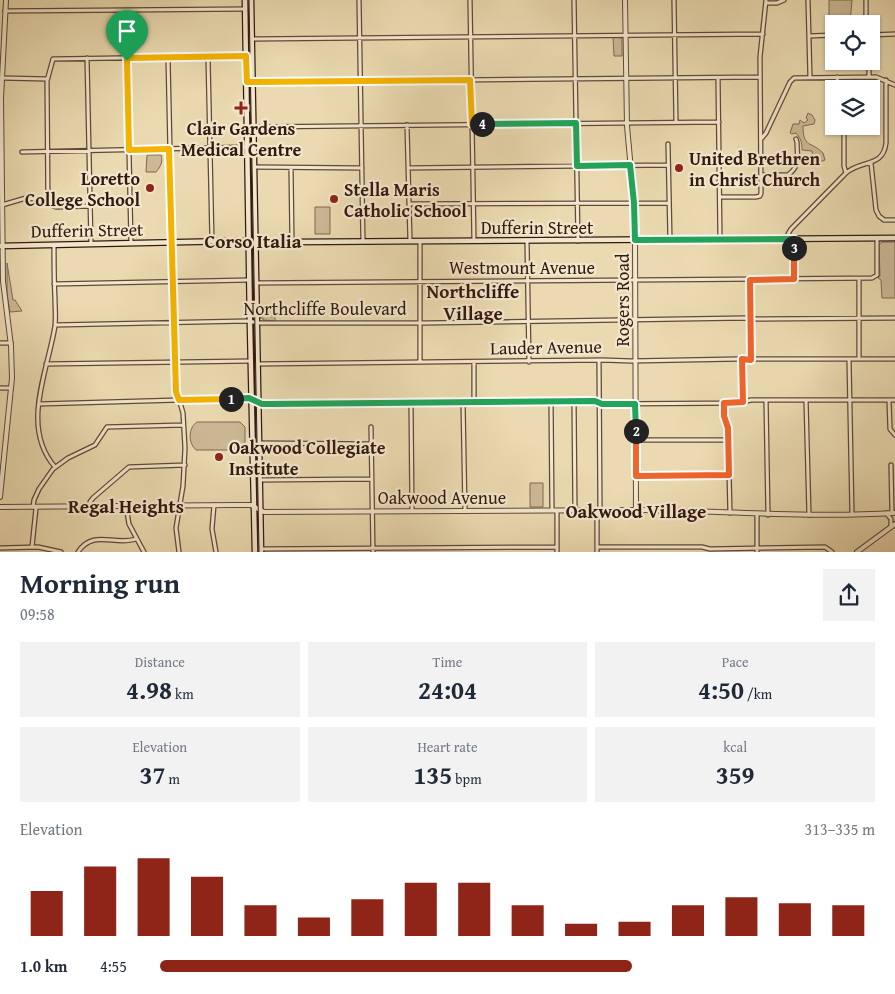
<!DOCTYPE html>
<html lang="en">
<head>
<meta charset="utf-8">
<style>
	body { margin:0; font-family:"Gentium Book Plus",serif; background:#f2f2f3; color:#1f2937; height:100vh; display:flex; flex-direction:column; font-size:19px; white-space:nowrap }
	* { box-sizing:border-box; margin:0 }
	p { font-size:16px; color:#747a83 }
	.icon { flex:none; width:28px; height:28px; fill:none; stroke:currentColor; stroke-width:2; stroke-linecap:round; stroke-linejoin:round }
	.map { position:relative; height:552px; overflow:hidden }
	.side { display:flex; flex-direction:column; background:#fff; flex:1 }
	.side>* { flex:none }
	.fabs { position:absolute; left:825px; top:15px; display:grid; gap:10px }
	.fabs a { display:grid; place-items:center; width:55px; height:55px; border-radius:0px; background:#fff; box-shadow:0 1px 4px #0004; font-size:25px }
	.pin { position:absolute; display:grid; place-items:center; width:42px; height:42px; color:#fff; margin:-51px -21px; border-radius:50% 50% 50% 0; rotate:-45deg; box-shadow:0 0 5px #0007 }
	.pin .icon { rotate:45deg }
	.km { position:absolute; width:25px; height:25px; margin:-12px; border-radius:50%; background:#222; color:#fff; font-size:14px; line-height:25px; text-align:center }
	.round { display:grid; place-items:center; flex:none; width:52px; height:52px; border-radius:0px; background:#f2f2f3 }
	.summary { display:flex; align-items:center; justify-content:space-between; height:85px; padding:0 20px }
	h1 { font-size:28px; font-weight:600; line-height:38px }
	.figures { display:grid; grid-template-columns:repeat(3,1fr); gap:8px; height:85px; padding:5px 20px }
	.figures div { display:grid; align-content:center; border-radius:0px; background:#f2f2f3; text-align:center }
	.figures b { font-size:25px; font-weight:600 }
	.figures small { font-size:14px; font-weight:400 }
	.figures p { font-size:14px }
	.chart { height:140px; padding:10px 20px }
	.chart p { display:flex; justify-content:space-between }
	.chart svg { width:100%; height:90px; margin-top:5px; stroke:#8f2418; stroke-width:6 }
	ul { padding:0 20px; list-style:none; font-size:16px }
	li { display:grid; grid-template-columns:80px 60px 1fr; align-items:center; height:38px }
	li i { height:12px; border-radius:6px; background:#8f2418 }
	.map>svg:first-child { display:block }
</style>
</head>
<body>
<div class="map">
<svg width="895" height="552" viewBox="0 0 895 552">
	<rect width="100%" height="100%" fill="#ebdab1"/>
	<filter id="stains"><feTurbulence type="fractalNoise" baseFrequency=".004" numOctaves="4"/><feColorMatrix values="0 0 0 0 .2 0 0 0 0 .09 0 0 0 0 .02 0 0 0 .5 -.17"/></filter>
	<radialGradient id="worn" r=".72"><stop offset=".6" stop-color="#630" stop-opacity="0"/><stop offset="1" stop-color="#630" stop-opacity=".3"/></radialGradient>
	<!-- green -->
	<path fill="#ccb996" stroke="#7f6953" d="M 829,0 L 852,0 L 850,24 L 834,24 L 834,32 L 829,32 Z
		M 613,37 L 622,38 L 622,56 L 614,56 Z
		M 808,113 L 812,115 L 815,120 L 814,124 L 803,126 C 803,148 811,141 823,153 L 825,160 L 823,161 L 813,160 L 812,151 L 802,150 C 802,142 801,139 796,133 L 792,134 L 790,133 L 793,124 L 799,124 L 800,120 L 804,123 L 808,120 L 806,118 Z
		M 147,155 L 161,155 C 163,162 161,166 156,172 L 146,172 Z
		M 315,207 L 330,207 L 330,234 L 315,234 Z
		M 882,242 L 895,242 L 895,298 L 882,298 L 881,280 L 878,278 L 880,276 L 879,245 Z
		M 7,263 L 13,300 L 15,300 L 22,311 L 10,312 L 7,294 Z
		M 260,307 L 275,307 L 275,321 L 263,320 L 263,318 L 260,318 Z
		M 197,422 L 240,422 L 245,427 L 245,445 L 240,450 L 196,450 C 188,443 188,428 197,422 Z
		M 530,483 L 543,483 L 543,507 L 530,507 Z"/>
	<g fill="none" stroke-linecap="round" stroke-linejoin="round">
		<defs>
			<path id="minor" d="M 359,0 L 363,241
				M 470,0 L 474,241
				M 574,0 L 578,241
				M 674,0 L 676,122
				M 808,0 L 810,77
				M 866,0 L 866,24
				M 766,3 L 777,3 L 784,0
				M 5,11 L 245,9
				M 871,35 L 895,34
				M 809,36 L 834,35
				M 252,39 L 763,34
				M 168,57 L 175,385 L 183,413 L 185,448 L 183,486 L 176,528 L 179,552
				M 208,57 L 212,241
				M 87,58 L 91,244
				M 127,58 L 131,243
				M 869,61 L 869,77
				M 837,77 L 838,85 L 840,89
				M 2,78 L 47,79
				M 718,78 L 720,239
				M 251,82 L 760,77
				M 407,125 L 410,241
				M 844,126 L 844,166 L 846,173
				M 253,127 L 719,122
				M 762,138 L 766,133 L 790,82 L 794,78 L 876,77 L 895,85
				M 668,144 L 670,240
				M 22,152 L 248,147
				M 871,163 L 876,210 L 879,216 L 884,220 L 895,220
				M 255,167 L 362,168
				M 291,168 L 292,242
				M 408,168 L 668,165
				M 762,175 L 788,175 C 801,165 797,157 797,142 L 796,139
				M 720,197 L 756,197 L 760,196 L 761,193 L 760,57 L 766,0
				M 48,204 L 47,81 L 53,59 L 246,56
				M 409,204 L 669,203
				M 2,205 L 26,198 L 34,199 L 56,207 L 90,206
				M 789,239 L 788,234 L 791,229 L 846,173 C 862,159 883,168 886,143 L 886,80
				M 794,239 L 794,278
				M 420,241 L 420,362
				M 527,241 L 529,362
				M 54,245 C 54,263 54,281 55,299 C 55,308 56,317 55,326 C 48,371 20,427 55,467
				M 750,279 L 751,359
				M 256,283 L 872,278 L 877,275 L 877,239
				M 54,284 L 249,280
				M 55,325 L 247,321 L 260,323 L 425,323 L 744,318 L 758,319 L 895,318
				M 0,343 L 11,343
				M 742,359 L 743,402
				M 849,359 L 852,514
				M 859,359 L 859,279
				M 599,361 L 600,510
				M 474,362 L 474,402
				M 46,364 L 251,361
				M 257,364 L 603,360 L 631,361 L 738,359 L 895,359
				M 0,388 L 11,388
				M 766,400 L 768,515
				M 806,400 L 809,515
				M 889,400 L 890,429 L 895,435
				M 551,401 L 552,510
				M 574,401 L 575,510
				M 463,402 L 465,511
				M 411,403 L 412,511
				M 724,403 L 724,416 L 728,428 L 730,513
				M 39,404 L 249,398 L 262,404 L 294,404 L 595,401 L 602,404 L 739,403 L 751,400 L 895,400
				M 371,427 L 373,552
				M 636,440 L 728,440
				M 259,443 L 371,444
				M 891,465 L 892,513
				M 636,476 L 729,475
				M 260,480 L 371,479
				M 214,505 L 212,529 L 216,552
				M 126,506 L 129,524 L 144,552
				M 33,507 L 34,500 L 39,489 L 53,469 L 68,458 L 95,445 L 107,427 L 183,425
				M 89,507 L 90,502 L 93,498 L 129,467 L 185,465
				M 597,510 L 597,552
				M 886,513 L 891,519 L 891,527
				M 757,514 L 757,552
				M 32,547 L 36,508
				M 597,547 L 702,547 L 710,549 L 825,547 L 832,552
				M 0,548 L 38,547 L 61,552
				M 261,549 L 556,547
				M 78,552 C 93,529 114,546 136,539
				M 557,552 L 557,511"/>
			<path id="tertiary" d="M 625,0 L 627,126 L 634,203 L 635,236 L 636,510
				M 0,497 L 12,378 L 11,346 L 3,281 L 1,98 L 6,0
				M 0,507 L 237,505 L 251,505 L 264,512 L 640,510 C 725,511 810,518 895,513
				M 857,552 L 895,524"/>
			<path id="secondary" d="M 245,0 L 250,326 L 255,552
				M 251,0 L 261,552
				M 0,246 L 233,241 L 292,242 L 895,238"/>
		</defs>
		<!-- minor casing -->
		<use href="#minor" stroke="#604938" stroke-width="5.5"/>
		<!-- tertiary casing -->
		<use href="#tertiary" stroke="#604938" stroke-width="6"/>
		<!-- secondary casing -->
		<use href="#secondary" stroke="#321910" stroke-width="7"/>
		<!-- minor -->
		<use href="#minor" stroke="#f2e7cc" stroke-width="3"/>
		<!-- tertiary -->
		<use href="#tertiary" stroke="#f2e7cc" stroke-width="4"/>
		<!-- secondary -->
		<use href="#secondary" stroke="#f2e7cc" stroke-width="4.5"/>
		<!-- tram -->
		<path stroke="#321910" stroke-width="1" d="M 249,0 L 259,552"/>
	</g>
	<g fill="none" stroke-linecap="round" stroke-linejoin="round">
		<defs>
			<path id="split-1" d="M 127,61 L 129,150 L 169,149 L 176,392 L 179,400 L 231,399"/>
			<path id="split-2" d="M 231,399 L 249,398 L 262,404 L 272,404 L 595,401 L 602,404 L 635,404 L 636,431"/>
			<path id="split-3" d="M 636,431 L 636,476 L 729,475 L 728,428 L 724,416 L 724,403 L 743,402 L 742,359 L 751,360 L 750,280 L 794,279 L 794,248"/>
			<path id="split-4" d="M 482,124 L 576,123 L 577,166 L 630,165 L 634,203 L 635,240 L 794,239 L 794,248"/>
			<path id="split-5" d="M 127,61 L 127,58 L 246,56 L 247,82 L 470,80 L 472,124 L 482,124"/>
		</defs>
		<!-- split-1 casing -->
		<use href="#split-1" stroke="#fff" stroke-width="10"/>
		<!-- split-2 casing -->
		<use href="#split-2" stroke="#fff" stroke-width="10"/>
		<!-- split-3 casing -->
		<use href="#split-3" stroke="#fff" stroke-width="10"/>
		<!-- split-4 casing -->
		<use href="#split-4" stroke="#fff" stroke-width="10"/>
		<!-- split-5 casing -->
		<use href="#split-5" stroke="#fff" stroke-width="10"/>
		<!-- split-1 -->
		<use href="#split-1" stroke="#f5b400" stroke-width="6"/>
		<!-- split-2 -->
		<use href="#split-2" stroke="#22a559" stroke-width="6"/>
		<!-- split-3 -->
		<use href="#split-3" stroke="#f0652b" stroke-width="6"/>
		<!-- split-4 -->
		<use href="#split-4" stroke="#22a559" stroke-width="6"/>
		<!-- split-5 -->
		<use href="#split-5" stroke="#f5b400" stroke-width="6"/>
	</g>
	<!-- markers -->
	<g fill="#8f2418" stroke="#f2e7cc" stroke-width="2">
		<path d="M238.5 100.5h5v5h5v5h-5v5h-5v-5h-5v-5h5z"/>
		<circle cx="679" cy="168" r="5"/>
		<circle cx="150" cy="188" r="5"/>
		<circle cx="334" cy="199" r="5"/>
		<circle cx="219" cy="457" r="5"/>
	</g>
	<g text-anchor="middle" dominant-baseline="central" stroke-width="4.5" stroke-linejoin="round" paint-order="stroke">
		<!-- poi labels -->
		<g font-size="18" font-weight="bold" fill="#321910" stroke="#f2e7cc" text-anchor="start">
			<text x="241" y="128" text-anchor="middle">Clair Gardens<tspan x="241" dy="21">Medical Centre</tspan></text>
			<text x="689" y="158">United Brethren<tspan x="689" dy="21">in Christ Church</tspan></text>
			<text x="140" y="178" text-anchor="end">Loretto<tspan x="140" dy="21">College School</tspan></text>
			<text x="344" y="189">Stella Maris<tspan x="344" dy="21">Catholic School</tspan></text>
			<text x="229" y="447">Oakwood Collegiate<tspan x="229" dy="21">Institute</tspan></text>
		</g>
		<!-- street labels -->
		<g font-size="18" fill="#321910" stroke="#f2e7cc">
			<text x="537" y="227">Dufferin Street</text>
			<text transform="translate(87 230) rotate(-1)">Dufferin Street</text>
			<text x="522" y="267">Westmount Avenue</text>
			<text transform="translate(622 300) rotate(-90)">Rogers Road</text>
			<text x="325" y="308">Northcliffe Boulevard</text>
			<text transform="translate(546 347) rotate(-1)">Lauder Avenue</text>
			<text x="442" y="497">Oakwood Avenue</text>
		</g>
		<!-- neighbourhood labels -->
		<g font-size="19" font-weight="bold" fill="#321910" stroke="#f2e7cc">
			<text x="253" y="241">Corso Italia</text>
			<text x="473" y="291">Northcliffe<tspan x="473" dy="22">Village</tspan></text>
			<text x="126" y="506">Regal Heights</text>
			<text x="636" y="511">Oakwood Village</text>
		</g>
	</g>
	<rect width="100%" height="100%" filter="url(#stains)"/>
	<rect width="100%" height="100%" fill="url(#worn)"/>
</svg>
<div class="fabs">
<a><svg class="icon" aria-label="locate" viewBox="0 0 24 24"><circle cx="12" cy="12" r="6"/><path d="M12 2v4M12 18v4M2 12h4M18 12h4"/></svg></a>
<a><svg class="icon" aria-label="layers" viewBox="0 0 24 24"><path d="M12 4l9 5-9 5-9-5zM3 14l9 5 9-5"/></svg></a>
</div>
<div class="pin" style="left:127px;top:61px;background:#1e9e55"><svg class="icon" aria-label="arrive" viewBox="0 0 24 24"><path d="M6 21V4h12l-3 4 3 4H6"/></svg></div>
<b class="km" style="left:231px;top:399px">1</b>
<b class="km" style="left:636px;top:431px">2</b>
<b class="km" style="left:794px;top:248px">3</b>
<b class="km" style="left:482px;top:124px">4</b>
</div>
<section class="side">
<div class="summary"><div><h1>Morning run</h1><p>09:58</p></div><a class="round"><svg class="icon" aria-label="share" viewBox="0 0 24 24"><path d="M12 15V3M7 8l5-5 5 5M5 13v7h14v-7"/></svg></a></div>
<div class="figures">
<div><p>Distance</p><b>4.98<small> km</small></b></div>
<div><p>Time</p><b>24:04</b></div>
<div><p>Pace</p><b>4:50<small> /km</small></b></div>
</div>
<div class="figures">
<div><p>Elevation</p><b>37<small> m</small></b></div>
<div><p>Heart rate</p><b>135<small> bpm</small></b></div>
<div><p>kcal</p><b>359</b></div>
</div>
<div class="chart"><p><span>Elevation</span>313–335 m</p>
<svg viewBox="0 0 160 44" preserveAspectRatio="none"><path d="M5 44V22M15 44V10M25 44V6M35 44V15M45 44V29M55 44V35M65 44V26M75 44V18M85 44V18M95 44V29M105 44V38M115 44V37M125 44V29M135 44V25M145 44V28M155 44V29"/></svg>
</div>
<ul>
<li><b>1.0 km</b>4:55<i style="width:66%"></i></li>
</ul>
</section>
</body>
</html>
